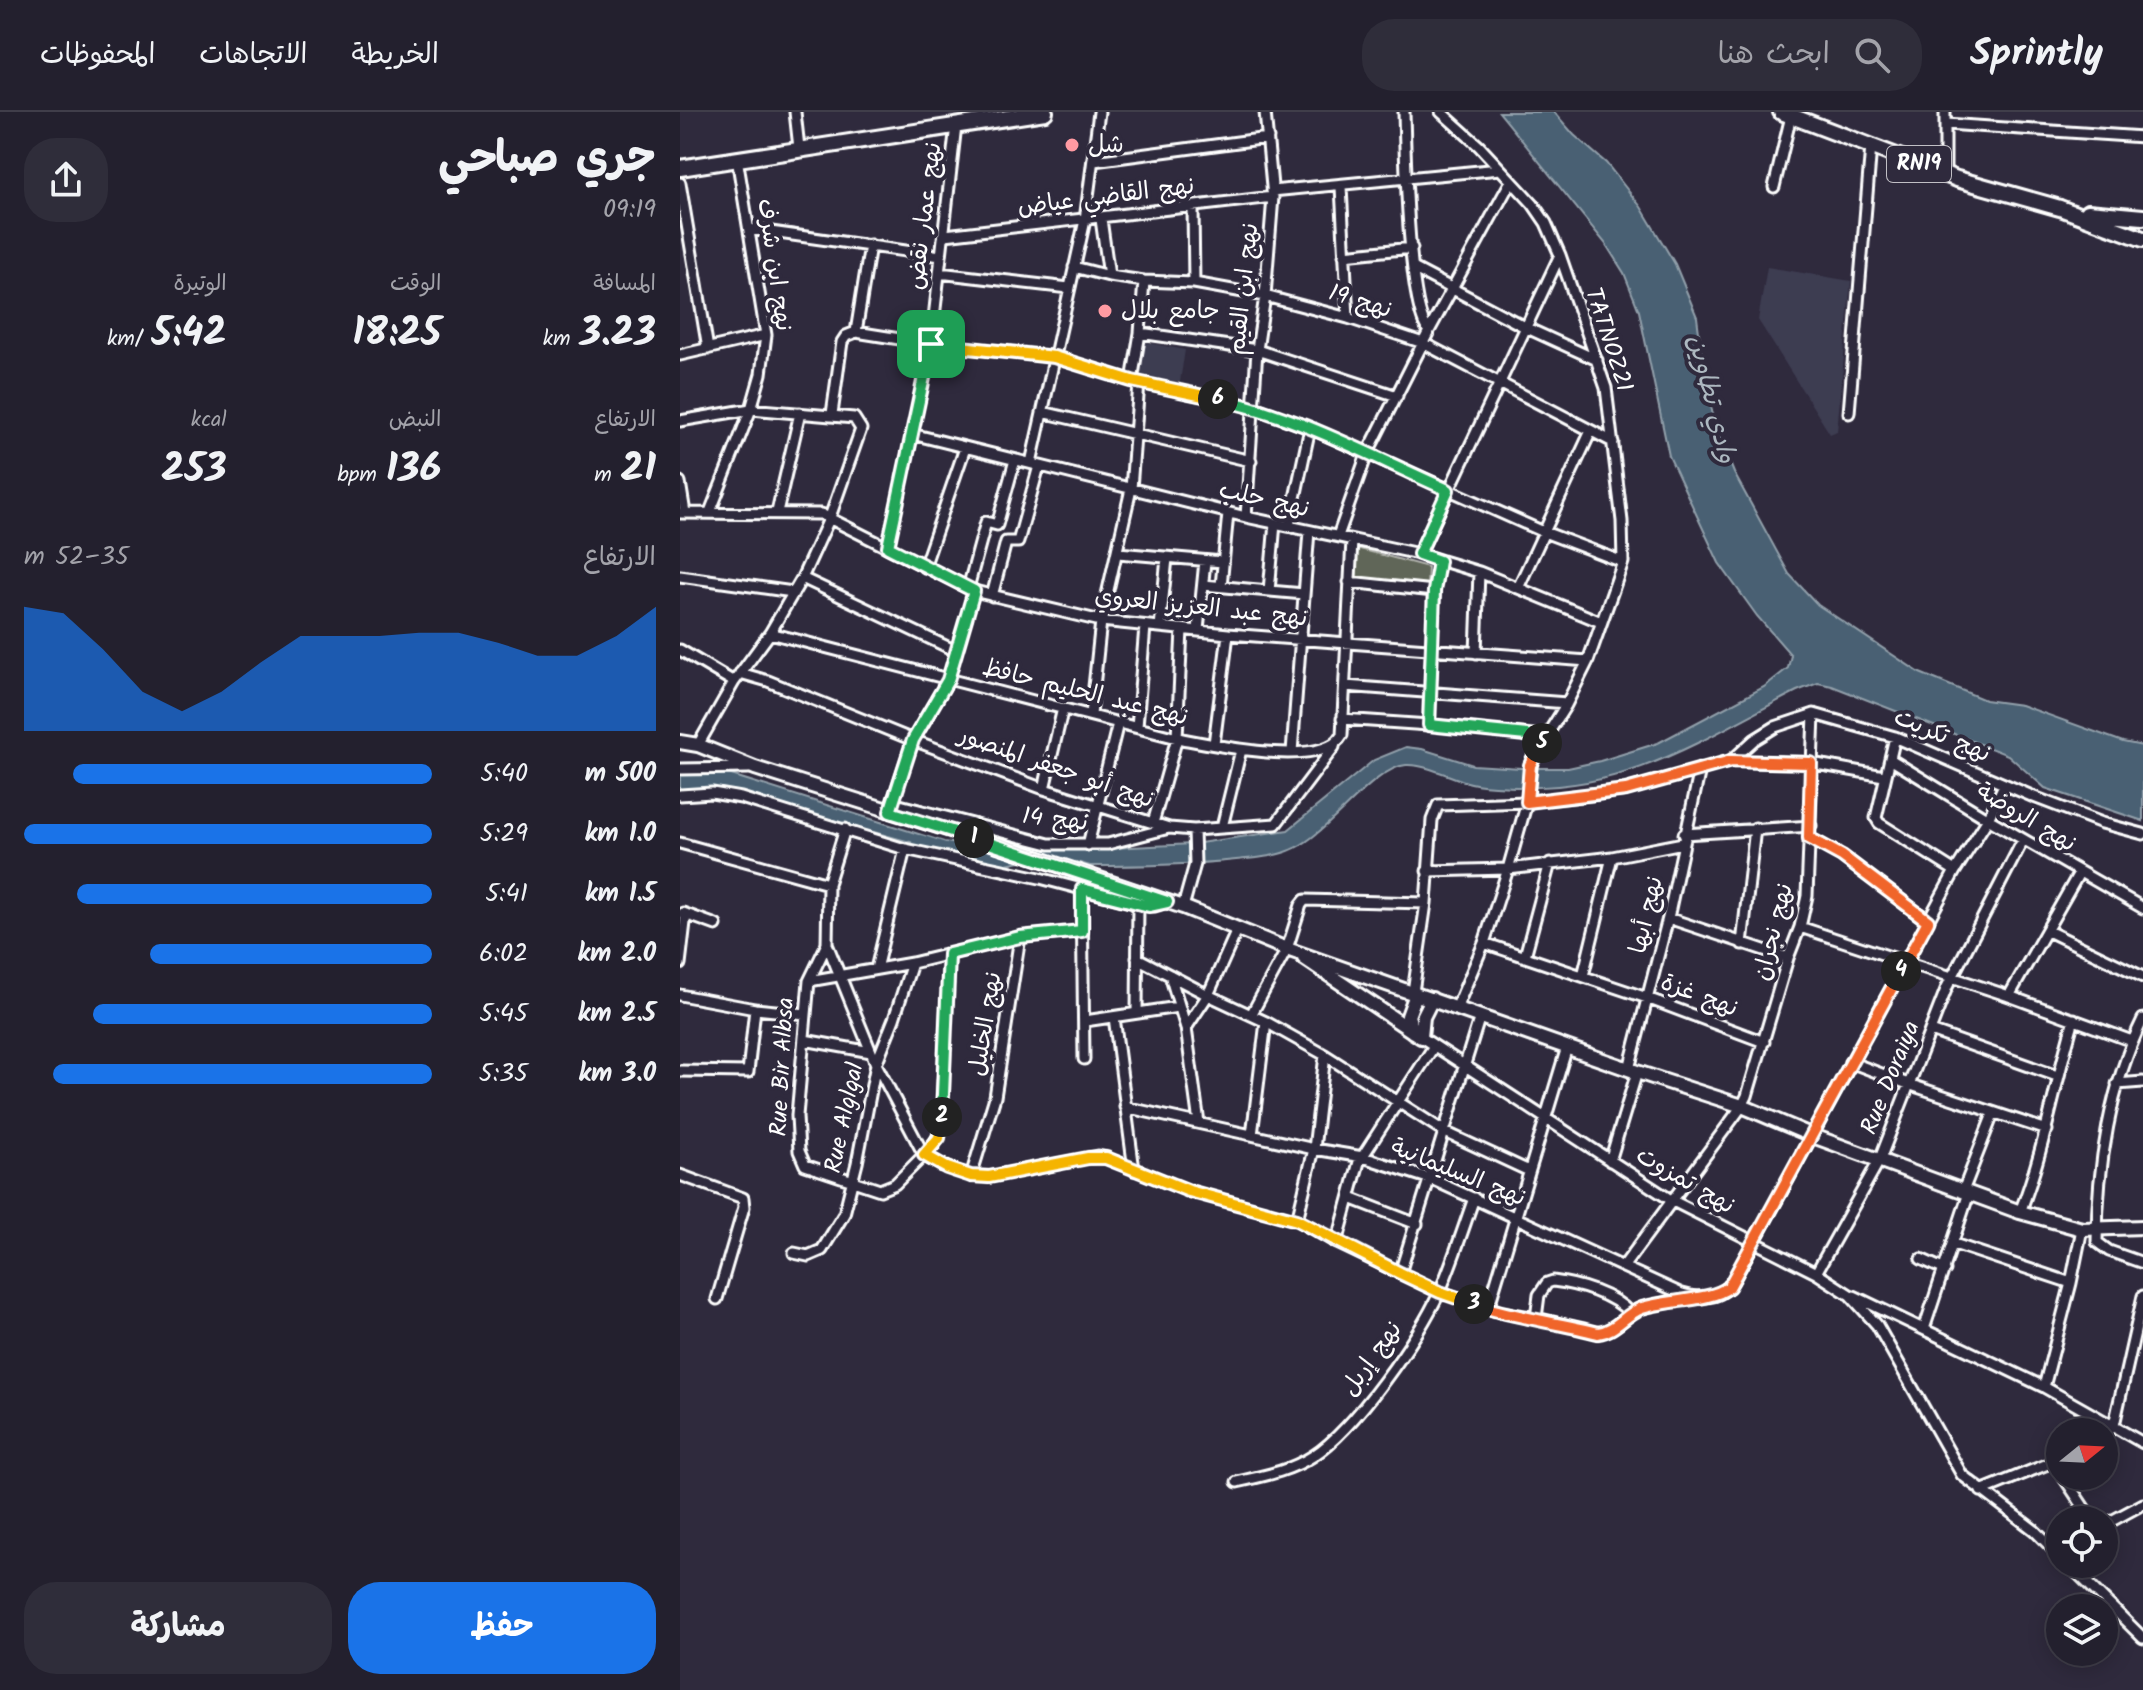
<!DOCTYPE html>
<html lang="ar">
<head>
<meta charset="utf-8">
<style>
	body { margin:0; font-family:Kalam,"Playpen Sans Arabic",sans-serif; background:#2f2d3a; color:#f1f3f6; direction:rtl; height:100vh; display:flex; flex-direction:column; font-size:30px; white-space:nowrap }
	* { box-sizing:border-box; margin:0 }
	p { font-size:26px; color:#a3a3aa }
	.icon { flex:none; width:44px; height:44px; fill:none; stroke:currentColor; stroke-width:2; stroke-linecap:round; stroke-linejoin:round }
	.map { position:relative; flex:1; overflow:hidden; direction:ltr }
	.details { display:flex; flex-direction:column; background:#23202e; width:680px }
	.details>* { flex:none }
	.needle { width:52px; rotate:72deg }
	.fabs { position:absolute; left:1366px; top:1306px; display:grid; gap:16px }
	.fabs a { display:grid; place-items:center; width:72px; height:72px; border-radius:50%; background:#23202e; box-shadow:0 4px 20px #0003,0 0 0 2px #403e4a; font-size:40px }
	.pin { position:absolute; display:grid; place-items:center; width:68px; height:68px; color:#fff; margin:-34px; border-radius:16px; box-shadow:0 4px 12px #0006 }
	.km { position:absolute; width:40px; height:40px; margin:-20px; border-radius:50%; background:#222; color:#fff; font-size:22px; line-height:40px; text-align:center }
	.round { display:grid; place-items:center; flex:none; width:84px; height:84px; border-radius:32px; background:#2f2d3a }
	.head { display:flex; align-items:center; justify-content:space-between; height:136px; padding:0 24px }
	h1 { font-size:44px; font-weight:700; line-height:60px }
	.figures { display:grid; grid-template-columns:repeat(3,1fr); gap:12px; height:136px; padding:8px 24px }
	.figures div { display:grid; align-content:center }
	.figures b { font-size:40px; font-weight:700 }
	.figures small { font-size:22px; font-weight:400 }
	.figures p { font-size:22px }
	.chart { height:224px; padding:16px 24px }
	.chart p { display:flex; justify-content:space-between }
	.chart svg { width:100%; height:144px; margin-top:8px; fill:#1a73e8; opacity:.7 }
	.button { display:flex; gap:16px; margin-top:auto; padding:16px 24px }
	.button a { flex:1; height:92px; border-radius:32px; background:#1a73e8; color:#fff; font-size:32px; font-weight:700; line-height:92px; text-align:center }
	.button a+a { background:#2f2d3a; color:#f1f3f6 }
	ul { padding:0 24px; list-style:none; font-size:26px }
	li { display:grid; grid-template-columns:128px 96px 1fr; align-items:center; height:60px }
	li i { height:20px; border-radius:10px; background:#1a73e8 }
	header { display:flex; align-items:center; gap:48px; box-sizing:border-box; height:112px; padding:0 40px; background:#23202e; border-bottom:2px solid #403e4a }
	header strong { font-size:38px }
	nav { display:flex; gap:44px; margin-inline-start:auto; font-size:28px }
	.search { width:560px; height:72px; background:#2f2d3a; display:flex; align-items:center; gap:20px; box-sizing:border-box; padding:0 28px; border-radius:32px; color:#a3a3aa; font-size:30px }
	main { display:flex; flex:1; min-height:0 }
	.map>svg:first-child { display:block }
</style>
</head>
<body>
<header>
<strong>Sprintly</strong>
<div class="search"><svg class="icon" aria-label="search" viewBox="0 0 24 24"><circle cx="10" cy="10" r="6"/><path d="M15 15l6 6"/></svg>ابحث هنا</div>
<nav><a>الخريطة</a><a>الاتجاهات</a><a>المحفوظات</a></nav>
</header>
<main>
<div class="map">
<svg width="1463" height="1578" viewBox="0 0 1463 1578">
	<rect width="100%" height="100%" fill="#2f2a3d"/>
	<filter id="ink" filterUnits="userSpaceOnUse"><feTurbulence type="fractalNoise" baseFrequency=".0125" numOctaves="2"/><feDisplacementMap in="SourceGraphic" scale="16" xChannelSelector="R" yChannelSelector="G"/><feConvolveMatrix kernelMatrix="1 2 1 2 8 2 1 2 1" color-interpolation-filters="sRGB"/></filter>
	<g filter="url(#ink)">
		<!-- built -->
		<path fill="#3d3c51" d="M 1087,155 L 1171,169 L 1157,319 L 1150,322 L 1078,208 Z
			M 465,230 L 505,238 L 499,276 L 458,266 Z"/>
		<!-- green -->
		<path fill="#616658" stroke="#b0b2ac" stroke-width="2" d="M 676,436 L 748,455 L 747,475 L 672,469 Z"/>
		<!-- water -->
		<path fill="#496173" stroke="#92a0ab" stroke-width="2" d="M 819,0 L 874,0 L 894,23 L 926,51 L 961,95 L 995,152 L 1017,205 L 1025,269 L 1037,320 L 1054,361 L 1109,462 L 1138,493 L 1240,561 L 1305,588 L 1341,593 L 1443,630 L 1463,634 L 1463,709 L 1365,676 L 1328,643 L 1152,574 L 1138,571 L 1117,579 C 1024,626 949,679 839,675 C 824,674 806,675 791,671 C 771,666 747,652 726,653 C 693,656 649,721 615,736 C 597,745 576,746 556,748 C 507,753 459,754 410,754 L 396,750 L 385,750 L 335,731 L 410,737 L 513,732 L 608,718 L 694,648 L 726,635 L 742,637 L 793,653 L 841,656 L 888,656 L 920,649 L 978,631 L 1084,575 L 1108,556 L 1111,543 L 1077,504 L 1039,451 L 989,344 L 959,199 L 944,161 L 925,131 Z
			M 33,660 L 45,661 L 264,730 L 306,736 L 340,749 L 318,754 L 51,681 L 0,682 L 0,662 Z"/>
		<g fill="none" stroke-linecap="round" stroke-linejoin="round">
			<!-- river -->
			<path stroke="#496173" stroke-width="16" d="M 240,731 L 268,740 L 292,740"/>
			<defs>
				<path id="street" d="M 115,0 L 119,36
					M 724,0 C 725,36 728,199 749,219
					M 761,0 L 799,34 L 853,92 L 866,111 L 880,143 L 926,276 L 942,409 L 943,450 L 908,549 L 886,593 L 852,647 L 847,690 L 828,757 L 804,831 L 776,897
					M 1265,0 L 1265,63
					M 1266,12 L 1463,25
					M 414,49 L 588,26
					M 0,71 L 28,237
					M 661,75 L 668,206
					M 1094,75 L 1111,4
					M 592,79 L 820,57
					M 513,95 L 514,171
					M 421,107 L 429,164
					M 70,117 L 261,144
					M 265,123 L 593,85
					M 664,143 L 732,136
					M 394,155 L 429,164 L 464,169 L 514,171 L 585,184 L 668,206 L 743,231 L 933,330
					M 733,156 L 847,216 L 917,248
					M 259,161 L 389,176
					M 176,220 L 190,133
					M 460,221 L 577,238 L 717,284
					M 0,243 L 86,223
					M 452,269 L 460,221 L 464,169
					M 362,300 L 571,349
					M 1169,301 L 1191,34
					M 152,302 L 162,230 L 166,224 L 176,220 L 251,232 L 374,245 L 452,269 L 574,295 L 630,316 L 864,420 L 943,450
					M 0,309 L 71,297 L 174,306 L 181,317 L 150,405 L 122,466 L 90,521 L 54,570 L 18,633
					M 232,322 L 566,405 L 739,442 L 799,460 L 921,510
					M 351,351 L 405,108 L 419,0
					M 0,370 L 5,401
					M 30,400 L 71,297 L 81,262 L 86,223 L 57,46
					M 97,400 L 120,301
					M 0,401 L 141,402 L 294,479 L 421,509 L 548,522 L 908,549
					M 566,405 L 577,238 L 585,184 L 593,85 L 585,0
					M 609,414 L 630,316
					M 658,424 L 687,342 L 749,219 L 831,69
					M 208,435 L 251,232 L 276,13
					M 438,441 L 543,450
					M 739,442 L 880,143
					M 244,455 L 285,336
					M 0,464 L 113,480
					M 122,466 L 276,539
					M 669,470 L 754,479
					M 523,473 L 624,482
					M 541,474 L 548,401
					M 288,476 L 306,410 L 317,413 L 335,348
					M 838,476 L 911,319
					M 589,479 L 595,411
					M 312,484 L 326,430 L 338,430 L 359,354
					M 480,515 L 487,446
					M 518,518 L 525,449
					M 90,521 L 497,626 C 530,632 643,658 662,623 L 672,428
					M 0,538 L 54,570
					M 796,541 L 799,460
					M 60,561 L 88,569 L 233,628 L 364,677 L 489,716 L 514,718 L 596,712 L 654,635
					M 665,574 L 887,591
					M 411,603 L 421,509 L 451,377 L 459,271
					M 662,607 L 749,613 L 866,625
					M 749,613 L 754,479 L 759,449
					M 457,615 L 465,514
					M 1215,625 L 1196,706 L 1199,711 L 1275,759
					M 534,632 L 548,522
					M 612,640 L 629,419
					M 1210,647 L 1308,707 L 1463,796
					M 1051,649 L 1074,628 L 1095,615 L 1134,602 L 1215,625 L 1354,685 L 1422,711 L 1463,722
					M 0,657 L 68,656
					M 364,677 L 383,596
					M 0,683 L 32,681 L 61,686 L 225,737 L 360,766 L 458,792 L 475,794 L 487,790
					M 212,691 L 369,732 L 428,732 L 489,716
					M 210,697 L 233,628 L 268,568 L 294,479
					M 473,711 L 497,626 L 502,517
					M 542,715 L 561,638
					M 165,717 L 148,772 L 147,832 L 129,869 L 117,1004 L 119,1039 L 125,1053 L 200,1078 L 215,1072 L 244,1043 C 264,1056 285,1064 309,1065 L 418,1044 L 426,1046 L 509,1079 L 617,1108 L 657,1131 L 760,1180 L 821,1200 L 856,1206 L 918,1221 C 936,1219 945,1202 962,1196 C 978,1191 996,1189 1012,1185
					M 1004,722 L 1131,714
					M 1129,726 L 1162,744 L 1248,809
					M 0,731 L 148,772
					M 408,733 L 438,611
					M 747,759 L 828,757 L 932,745 L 1003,731
					M 402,777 L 404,947
					M 503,795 L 515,752 L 514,718
					M 3,801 L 36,813
					M 988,806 L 1108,846
					M 1120,815 L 1329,884 L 1452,929
					M 1368,819 L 1463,865
					M 804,831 L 967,886 L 1084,930
					M 147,832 L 196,952 L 244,1043 L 254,1033 L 261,1018 L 269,842
					M 1062,832 L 1075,716
					M 845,844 L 870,751
					M 457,846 L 528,883 L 586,910 L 645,943 L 765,1020 L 849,1059
					M 0,852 L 6,802
					M 196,857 L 225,737
					M 490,863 L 506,916 L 519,1011
					M 903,864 L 932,745
					M 129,869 L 232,851 L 340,825 L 402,819
					M 733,880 L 746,791 L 752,708 L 758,693 L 847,690 L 919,682 L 946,678 L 1051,649 L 1131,651 L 1204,664
					M 0,883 L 75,897 L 126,902
					M 1329,884 L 1399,761
					M 457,901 L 458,792
					M 571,903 L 607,837 L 621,793 L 625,788 L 746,791
					M 434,905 L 454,1058
					M 1463,907 C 1430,974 1417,1054 1417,1130 L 1429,1139 L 1463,1151
					M 405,909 L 498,895
					M 506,916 L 528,883 L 557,818
					M 1251,919 L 1377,964
					M 741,925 L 991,1088 L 1136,1161 L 1170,1183 L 1197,1213 L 1282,1363 L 1354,1418 L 1380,1444
					M 124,928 L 191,940
					M 1170,950 L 1228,972 L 1367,1018
					M 949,957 L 988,806 L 1020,657
					M 0,959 L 68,960 L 75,897
					M 1437,972 L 1463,970
					M 445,995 L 634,1037 L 683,1045 L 751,1067 L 1002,1182 C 1021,1188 1042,1187 1053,1169 L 1275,759 L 1308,707 L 1324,673
					M 572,1023 L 586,910
					M 930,1049 L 957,960
					M 0,1063 L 63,1086 L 64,1095 L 37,1187
					M 291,1064 L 315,985 L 340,825
					M 1283,1079 L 1313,1002
					M 670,1086 L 737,1112
					M 1340,1100 C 1365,1037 1375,971 1394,907
					M 617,1108 L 634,1037 L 645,943
					M 657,1131 L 679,1050 L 754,934
					M 1274,1132 L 1391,1171
					M 114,1141 L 128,1144 L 142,1138 L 164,1102 L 177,1051 L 196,952 L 214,907 L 232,851
					M 1241,1147 L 1265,1158
					M 943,1155 L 1062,994 L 1067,984 L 1108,846 L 1120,815 L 1127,784 L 1134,602
					M 720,1161 L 800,904
					M 1136,1161 L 1200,1047 L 1267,875 L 1343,728
					M 1174,1184 L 1364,1275 L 1463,1331
					M 808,1197 L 887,935
					M 856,1206 L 859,1183 L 867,1171 L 873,1169 C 898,1172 933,1182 950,1201
					M 1244,1217 L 1289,1081
					M 1364,1275 L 1391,1171 L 1402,1117
					M 1424,1325 L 1434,1313 L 1463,1184
					M 1383,1364 L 1412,1408
					M 557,1370 C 583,1364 610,1359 633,1344 C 675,1317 739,1225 760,1179 C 773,1149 783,1117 794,1086
					M 1301,1379 L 1380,1347
					M 1424,1413 L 1463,1392
					M 1388,1452 L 1463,1526
					M 1403,1464 L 1404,1452"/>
				<path id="secondary" d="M 0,630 L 18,633 L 75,656 L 340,740 L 503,795 L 607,837 L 957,960 L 1062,994 L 1133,1024 L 1340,1100 L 1402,1117 L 1463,1115
					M 624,846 L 741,925
					M 733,920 L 728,904 L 736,882
					M 741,925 L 743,905 L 752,887"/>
				<path id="primary" d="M 1101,0 L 1277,67 L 1380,96 L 1463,127
					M 0,56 L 365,0
					M 1408,100 L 1463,105"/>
			</defs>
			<!-- street casing -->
			<use href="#street" stroke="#fff" stroke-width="15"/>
			<!-- secondary casing -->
			<use href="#secondary" stroke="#fff" stroke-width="18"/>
			<!-- primary casing -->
			<use href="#primary" stroke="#fff" stroke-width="20"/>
			<!-- street -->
			<use href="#street" stroke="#2f2a3d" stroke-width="9"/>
			<!-- secondary -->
			<use href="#secondary" stroke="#2f2a3d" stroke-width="12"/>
			<!-- primary -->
			<use href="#primary" stroke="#2f2a3d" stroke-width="14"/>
		</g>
	</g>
	<g fill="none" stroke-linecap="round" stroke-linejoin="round" filter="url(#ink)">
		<defs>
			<path id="split-1" d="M 251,232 L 208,435 L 294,479 L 268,568 L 233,628 L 210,700 L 294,726"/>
			<path id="split-2" d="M 262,1005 L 269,842 L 340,825 L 402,819 L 402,777 L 469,794 L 487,790 L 294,726"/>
			<path id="split-3" d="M 262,1005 L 259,1026 L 244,1043 L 267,1056 L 291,1064 L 309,1065 L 408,1046 L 426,1046 L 509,1079 L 617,1108 L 720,1161 L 760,1180 L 794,1192"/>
			<path id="split-4" d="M 794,1192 C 834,1206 877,1210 918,1221 C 936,1219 945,1202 962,1196 C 987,1188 1031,1189 1049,1175 L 1221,859"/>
			<path id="split-5" d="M 862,631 L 850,653 L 847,690 L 946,678 L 1051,649 L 1131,651 L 1129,726 L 1162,744 L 1248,809 L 1221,859"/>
			<path id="split-6" d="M 538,287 C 619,304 693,345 768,378 L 739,442 L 759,449 L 754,479 L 749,613 L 866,625 L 862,631"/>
			<path id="split-7" d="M 251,232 L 374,245 L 452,269 L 538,287"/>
		</defs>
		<!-- split-1 casing -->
		<use href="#split-1" stroke="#fff" stroke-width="16"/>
		<!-- split-2 casing -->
		<use href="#split-2" stroke="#fff" stroke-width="16"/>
		<!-- split-3 casing -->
		<use href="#split-3" stroke="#fff" stroke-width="16"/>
		<!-- split-4 casing -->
		<use href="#split-4" stroke="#fff" stroke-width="16"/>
		<!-- split-5 casing -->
		<use href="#split-5" stroke="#fff" stroke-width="16"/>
		<!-- split-6 casing -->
		<use href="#split-6" stroke="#fff" stroke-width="16"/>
		<!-- split-7 casing -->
		<use href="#split-7" stroke="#fff" stroke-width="16"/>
		<!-- split-1 -->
		<use href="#split-1" stroke="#22a559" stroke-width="10"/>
		<!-- split-2 -->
		<use href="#split-2" stroke="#22a559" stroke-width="10"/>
		<!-- split-3 -->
		<use href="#split-3" stroke="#f5b400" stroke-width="10"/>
		<!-- split-4 -->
		<use href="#split-4" stroke="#f0652b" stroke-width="10"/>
		<!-- split-5 -->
		<use href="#split-5" stroke="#f0652b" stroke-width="10"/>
		<!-- split-6 -->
		<use href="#split-6" stroke="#22a559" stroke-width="10"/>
		<!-- split-7 -->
		<use href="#split-7" stroke="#f5b400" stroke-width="10"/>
	</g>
	<!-- markers -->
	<g fill="#ff9aa2" stroke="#2f2a3d" stroke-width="3">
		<circle cx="392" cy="33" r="8"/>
		<circle cx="425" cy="199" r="8"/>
	</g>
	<g text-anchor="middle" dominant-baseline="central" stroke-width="8" stroke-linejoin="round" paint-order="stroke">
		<!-- shield labels -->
		<rect fill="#2f2a3d" stroke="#c1bfc5" stroke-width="2" x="1207" y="34" width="64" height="36" rx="6"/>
		<g font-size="22" font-weight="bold" fill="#fff">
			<text x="1239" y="52">RN19</text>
		</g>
		<!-- poi labels -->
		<g font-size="24" fill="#fff" stroke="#2f2a3d" text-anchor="start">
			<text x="408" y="33">شل</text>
			<text x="441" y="199">جامع بلال</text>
		</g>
		<!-- street labels -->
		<g font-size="24" fill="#fff" stroke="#2f2a3d">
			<text transform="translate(426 85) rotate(-7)">نهج القاضي عياض</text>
			<text transform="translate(245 104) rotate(-83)">نهج عمار نقض</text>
			<text transform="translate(94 153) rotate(82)">نهج ابن شرف</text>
			<text transform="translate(564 177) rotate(-84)">نهج ابن القيم</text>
			<text transform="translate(680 190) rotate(17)">نهج 19</text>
			<text transform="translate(928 228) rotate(72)">TATNOZ21</text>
			<text transform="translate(584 388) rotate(13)">نهج حلب</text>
			<text transform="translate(521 496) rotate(6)">نهج عبد العزيز العروي</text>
			<text transform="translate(405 581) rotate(14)">نهج عبد الحليم حافظ</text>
			<text transform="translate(1262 624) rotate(23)">نهج تكريت</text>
			<text transform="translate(376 656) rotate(19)">نهج أبو جعفر المنصور</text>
			<text transform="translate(1346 706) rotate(31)">نهج الروضة</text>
			<text transform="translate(375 708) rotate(6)">نهج 14</text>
			<text transform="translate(967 803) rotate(-77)">نهج أبها</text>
			<text transform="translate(1094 820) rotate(-76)">نهج نجران</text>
			<text transform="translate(1019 884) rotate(21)">نهج غزة</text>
			<text transform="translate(306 912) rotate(-81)">نهج الخليل</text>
			<text transform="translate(103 955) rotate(-87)">Rue Bir Albsa</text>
			<text transform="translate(1211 966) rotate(-68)">Rue Doraiya</text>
			<text transform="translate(165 1006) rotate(-78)">Rue Alglgal</text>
			<text transform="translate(778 1061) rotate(22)">نهج السليمانية</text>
			<text transform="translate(1005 1069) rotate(30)">نهج تمزوت</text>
			<text transform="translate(692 1247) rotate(-54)">نهج إربل</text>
		</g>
		<!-- water labels -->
		<g font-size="26" font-style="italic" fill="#adb8c0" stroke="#2f2a3d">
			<text transform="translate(1031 287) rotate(76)">وادي تطاوين</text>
		</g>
	</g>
</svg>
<div class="fabs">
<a><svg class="needle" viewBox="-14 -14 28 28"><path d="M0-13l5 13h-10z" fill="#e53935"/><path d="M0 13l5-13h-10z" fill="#a3a3aa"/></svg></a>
<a><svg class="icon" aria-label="locate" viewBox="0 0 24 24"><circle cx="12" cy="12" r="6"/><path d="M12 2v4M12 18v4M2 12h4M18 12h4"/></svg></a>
<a><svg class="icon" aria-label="layers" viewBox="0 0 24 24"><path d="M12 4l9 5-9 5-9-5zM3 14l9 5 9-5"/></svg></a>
</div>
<div class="pin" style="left:251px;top:232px;background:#1e9e55"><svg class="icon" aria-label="arrive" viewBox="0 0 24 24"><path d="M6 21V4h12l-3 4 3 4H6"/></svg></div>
<b class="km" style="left:294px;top:726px">1</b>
<b class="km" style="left:262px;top:1005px">2</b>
<b class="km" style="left:794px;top:1192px">3</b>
<b class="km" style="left:1221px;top:859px">4</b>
<b class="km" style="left:862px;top:631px">5</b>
<b class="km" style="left:538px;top:287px">6</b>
</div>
<section class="details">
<div class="head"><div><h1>جري صباحي</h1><p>09:19</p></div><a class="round"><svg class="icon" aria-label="share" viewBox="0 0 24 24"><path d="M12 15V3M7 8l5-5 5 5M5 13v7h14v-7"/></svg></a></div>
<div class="figures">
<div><p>المسافة</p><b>3.23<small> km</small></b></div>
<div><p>الوقت</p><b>18:25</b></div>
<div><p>الوتيرة</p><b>5:42<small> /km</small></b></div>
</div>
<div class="figures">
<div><p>الارتفاع</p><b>21<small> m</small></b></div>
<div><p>النبض</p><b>136<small> bpm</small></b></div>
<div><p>kcal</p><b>253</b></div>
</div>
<div class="chart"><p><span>الارتفاع</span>35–52 m</p>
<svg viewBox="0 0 160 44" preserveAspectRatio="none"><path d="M0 44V6L10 8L20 19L30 32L40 38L50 32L60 23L70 15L80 15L90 15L100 14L110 14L120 17L130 21L140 21L150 15L160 6V44z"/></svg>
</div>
<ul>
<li><b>500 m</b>5:40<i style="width:88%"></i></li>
<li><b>1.0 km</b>5:29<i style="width:100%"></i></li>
<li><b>1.5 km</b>5:41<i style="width:87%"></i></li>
<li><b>2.0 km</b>6:02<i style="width:69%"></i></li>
<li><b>2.5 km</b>5:45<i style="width:83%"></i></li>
<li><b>3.0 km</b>5:35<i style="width:93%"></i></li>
</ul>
<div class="button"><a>حفظ</a><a>مشاركة</a></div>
</section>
</main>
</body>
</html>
